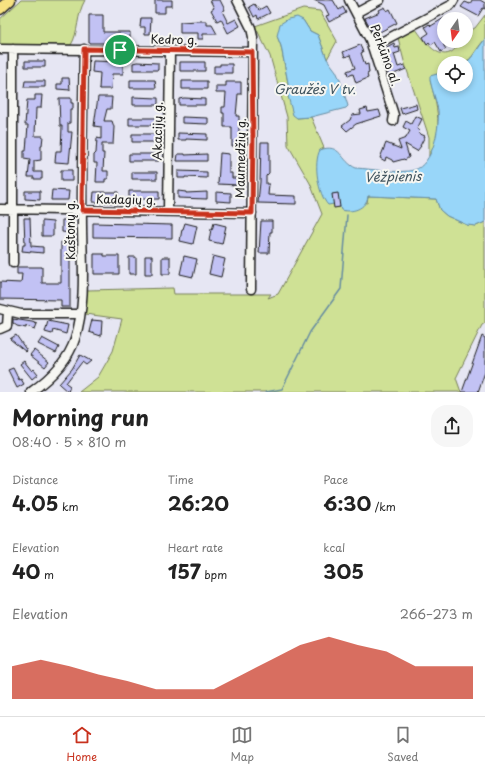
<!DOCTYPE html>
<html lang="en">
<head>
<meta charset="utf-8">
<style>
	body { margin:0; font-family:"Playpen Sans",sans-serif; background:#f6f6f6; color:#222; height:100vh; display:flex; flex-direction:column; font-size:15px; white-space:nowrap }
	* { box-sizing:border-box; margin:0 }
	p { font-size:13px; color:#767676 }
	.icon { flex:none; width:22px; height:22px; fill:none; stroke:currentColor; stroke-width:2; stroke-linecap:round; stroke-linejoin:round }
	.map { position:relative; height:392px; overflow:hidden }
	.sheet { display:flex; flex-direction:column; background:#fff; flex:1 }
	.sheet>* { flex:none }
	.needle { width:26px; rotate:194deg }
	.controls { position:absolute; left:437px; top:12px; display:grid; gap:8px }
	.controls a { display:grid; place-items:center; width:36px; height:36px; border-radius:50%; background:#fff; box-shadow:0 2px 6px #0003; font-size:20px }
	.pin { position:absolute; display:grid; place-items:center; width:34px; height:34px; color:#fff; margin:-17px; border:2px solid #fff; border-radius:50%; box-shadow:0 1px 4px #0007 }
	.round { display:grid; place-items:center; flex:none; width:42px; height:42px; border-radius:16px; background:#f6f6f6 }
	.head { display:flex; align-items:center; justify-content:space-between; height:68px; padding:0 12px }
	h1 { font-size:22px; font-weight:700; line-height:30px }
	.figures { display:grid; grid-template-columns:repeat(3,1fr); gap:6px; height:68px; padding:4px 12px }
	.figures div { display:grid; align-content:center }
	.figures b { font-size:20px; font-weight:700 }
	.figures small { font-size:11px; font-weight:400 }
	.figures p { font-size:11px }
	.chart { height:112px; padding:8px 12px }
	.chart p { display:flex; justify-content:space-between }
	.chart svg { width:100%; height:72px; margin-top:4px; fill:#c8321e; opacity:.7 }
	.menu { display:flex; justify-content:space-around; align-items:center; height:56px; border-top:1px solid #e0e0e0; background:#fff; font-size:11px; color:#767676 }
	.menu a { display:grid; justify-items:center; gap:2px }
	.menu .on { color:#c8321e }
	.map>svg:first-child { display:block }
</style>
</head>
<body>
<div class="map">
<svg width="485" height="392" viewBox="0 0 485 392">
	<rect width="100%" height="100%" fill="#e6e6f3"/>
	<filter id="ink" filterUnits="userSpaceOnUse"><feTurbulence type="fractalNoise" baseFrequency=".025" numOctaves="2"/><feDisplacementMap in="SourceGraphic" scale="8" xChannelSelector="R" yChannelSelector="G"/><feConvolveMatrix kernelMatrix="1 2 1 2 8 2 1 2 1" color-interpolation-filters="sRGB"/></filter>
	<g filter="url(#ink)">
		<!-- green -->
		<path fill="#cfe195" stroke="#767e58" d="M 21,0 L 85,0 C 76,16 79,32 71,45 L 0,45 L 0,19 Z
			M 303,9 L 320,11 L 337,41 L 327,59 L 318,35 L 310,31 L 303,20 L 277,36 L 281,46 L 288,83 L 288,96 L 297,118 L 311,117 L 324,148 L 320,150 L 332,194 L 338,193 L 367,203 L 368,196 L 370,196 L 436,199 L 440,210 L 447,216 L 467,225 L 476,226 L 485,222 L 485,323 L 482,325 L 456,378 L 461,392 L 79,392 L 98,377 L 113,351 L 122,319 L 85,314 L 87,290 L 173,288 L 174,294 L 271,294 L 268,298 L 278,294 L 322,214 L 310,183 L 288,145 L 287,117 L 270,56 L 255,26 Z
			M 485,15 L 485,39 C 466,61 476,63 444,63 L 444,76 L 437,74 L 430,80 C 437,106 444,131 429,156 L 429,137 L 404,61 L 398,38 L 416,29 C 427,45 445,69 461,41 L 466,41 L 466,34 L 469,30 L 475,28 Z"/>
		<!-- water -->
		<path fill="#98d6f9" stroke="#668ca1" d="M 297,17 L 303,20 L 310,31 L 318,35 L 327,59 L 336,71 L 340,80 L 348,106 L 346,108 L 311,117 L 297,118 L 293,115 L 288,96 L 288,83 L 281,46 L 277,36 L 280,24 L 288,19 Z
			M 485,39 L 485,222 L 476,226 L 467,225 L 447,216 L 440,210 L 436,199 L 370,196 L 368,196 C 366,209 352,213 341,210 L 340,207 L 334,204 L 328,205 C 318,194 313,163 320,150 C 341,142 341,162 356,168 C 373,169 398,174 414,170 C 433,165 440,127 438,110 C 436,100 432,90 430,80 L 430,76 L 437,74 L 444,76 L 444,85 L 466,85 L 466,63 C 474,56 478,48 485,39 Z"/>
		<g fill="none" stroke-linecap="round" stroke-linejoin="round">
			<!-- stream -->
			<path stroke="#668ca1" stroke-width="1.5" d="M 266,392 L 282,389 L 310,332 L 341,289 L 347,215"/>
		</g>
		<!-- building -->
		<path fill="#c2c2f4" stroke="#1c1c1c" d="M 155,0 L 172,0 L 172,6 L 165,6 L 165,13 L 155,13 Z
			M 210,0 L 220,0 L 225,10 L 222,11 L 228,23 L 236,19 L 240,26 L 228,33 L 221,19 L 217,21 L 211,10 L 214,8 Z
			M 314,0 L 333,0 L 339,10 L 343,7 L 346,13 L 329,22 L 326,16 L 329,15 L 324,5 Z
			M 472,0 L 480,0 L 485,3 L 485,9 L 483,8 L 478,16 L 461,7 L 465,2 L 470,4 Z
			M 254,4 L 259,10 L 266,6 L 270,13 L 258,19 L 257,15 L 254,17 L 249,7 Z
			M 385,7 L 387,11 L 390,9 L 397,23 L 374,35 L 365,18 L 380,12 L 379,10 Z
			M 89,15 L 103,15 L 103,32 L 130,32 L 130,43 L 89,43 Z
			M 141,18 L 151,18 L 150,34 L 145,34 L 145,27 L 140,27 Z
			M 444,18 L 444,46 L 446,49 L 441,52 L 435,42 L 431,45 L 429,42 L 427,44 L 423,37 L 429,33 L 425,27 L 429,24 L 431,26 Z
			M 198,21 L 207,21 L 207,25 L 212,25 L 217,34 L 203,34 L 203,39 L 198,39 L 198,33 L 180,33 L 180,22 Z
			M 394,43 L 395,48 L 399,47 L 400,52 L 394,54 L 398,67 L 404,65 L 406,69 L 389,76 L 387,71 L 391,70 L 386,57 L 383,58 L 381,50 Z
			M 360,45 L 363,52 L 361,53 L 365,65 L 368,64 L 369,73 L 367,74 L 368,78 L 356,83 L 353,74 L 348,76 L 347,71 L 355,68 L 350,55 L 345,57 L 343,52 Z
			M 25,61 L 45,61 L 45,67 L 25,67 Z
			M 93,61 L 123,62 L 123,74 L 112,74 L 111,89 L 99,89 L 100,73 L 92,72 Z
			M 137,62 L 158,63 L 158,70 L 133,70 L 133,63 Z
			M 180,62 L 205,62 L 205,71 L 180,71 Z
			M 220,64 L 232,64 L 232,73 L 214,73 L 214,66 L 220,66 Z
			M 62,78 L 69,78 L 70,90 L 57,89 L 57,84 L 62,84 Z
			M 130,80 L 155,80 L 156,88 L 130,88 Z
			M 25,81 L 45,81 L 45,87 L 24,87 Z
			M 182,81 L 207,81 L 207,89 L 182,89 Z
			M 226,82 L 241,82 L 241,94 L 238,94 L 236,116 L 239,116 L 239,133 L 242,133 L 242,147 L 232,146 L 232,127 L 224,127 L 224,113 L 222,113 L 222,107 L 225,107 L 226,93 L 216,93 L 216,86 L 226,86 Z
			M 35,95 L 42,95 L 41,108 L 36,108 L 35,136 L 43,136 L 42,145 L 41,145 L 41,160 L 34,161 L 34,172 L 42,172 L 42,179 L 34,179 L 34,177 L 28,177 L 30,160 L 24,159 L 24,151 L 26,151 L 28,125 L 25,125 L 27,100 L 35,100 Z
			M 98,97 L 112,97 L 111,109 L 107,109 L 104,121 L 112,121 L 114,127 L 113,144 L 102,144 L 102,153 L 104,153 L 103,171 L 108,171 L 108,179 L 105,179 L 105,182 L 96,182 L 97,163 L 94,163 L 94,155 L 96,153 L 97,138 L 101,139 L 101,127 L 94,126 Z
			M 133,97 L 158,98 L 158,105 L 133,105 Z
			M 59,98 L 71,98 L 71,103 L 73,103 L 73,109 L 70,109 L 70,123 L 68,123 L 68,132 L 72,132 L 69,163 L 55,162 L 56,151 L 61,151 L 62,126 L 60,126 Z
			M 184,98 L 205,99 L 205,105 L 179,105 L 179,99 Z
			M 416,104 L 417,109 L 402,114 L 400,108 Z
			M 367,108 L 368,112 L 379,110 L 381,116 L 356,124 L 347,131 L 342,126 L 350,120 L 352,115 L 361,114 L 360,110 Z
			M 415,116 L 422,119 L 417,129 L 420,131 L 418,133 L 425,136 L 420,146 L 421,146 L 417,151 L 405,144 L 409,157 L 405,160 L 404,159 L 393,162 L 392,160 L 386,157 L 385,161 L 380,158 L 386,143 L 401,149 L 398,141 L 406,138 L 410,131 L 403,127 L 406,121 L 411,124 Z
			M 182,117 L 208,118 L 208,124 L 182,123 Z
			M 129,118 L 159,118 L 159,125 L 129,125 Z
			M 178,133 L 207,134 L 207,140 L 186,139 L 186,140 L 178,140 Z
			M 132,134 L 157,134 L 156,142 L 132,142 Z
			M 261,142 L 269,142 L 269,173 L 266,176 L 266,184 L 269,184 L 268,195 L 296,196 L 296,204 L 258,203 L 260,182 Z
			M 220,153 L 229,154 L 229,173 L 232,173 L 232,178 L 238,178 L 238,185 L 218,184 Z
			M 129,154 L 159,154 L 159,161 L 129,161 Z
			M 178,154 L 185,154 L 185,155 L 207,154 L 207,161 L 177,161 Z
			M 61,170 L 72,170 L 72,181 L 61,181 Z
			M 178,171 L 207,172 L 207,178 L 185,177 L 185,178 L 178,178 Z
			M 132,172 L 157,172 L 157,179 L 132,179 Z
			M 52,190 L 69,191 L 68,200 L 51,200 Z
			M 25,191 L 40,191 L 40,200 L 25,199 Z
			M 129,191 L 159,191 L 159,199 L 129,199 Z
			M 178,191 L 186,192 L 186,193 L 207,192 L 207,199 L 178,198 Z
			M 94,192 L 118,192 L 118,203 L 93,202 Z
			M 216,192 L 231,193 L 231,202 L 216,201 Z
			M 338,193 L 340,207 L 334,208 L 332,194 Z
			M 24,218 L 30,218 L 31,246 L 43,247 L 43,253 L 22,251 L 23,245 L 25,245 Z
			M 62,220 L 72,220 L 71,233 L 62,232 Z
			M 42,221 L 53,222 L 53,236 L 42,236 Z
			M 261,221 L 272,221 L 272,232 L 270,232 L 269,253 L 259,253 Z
			M 93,223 L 172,225 L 172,238 L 93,237 Z
			M 185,223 L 197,226 L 193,244 L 180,241 L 182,229 L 183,229 Z
			M 214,223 L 226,226 L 222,244 L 209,241 L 211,229 L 212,230 Z
			M 61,242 L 70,242 L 70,307 L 61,307 L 61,300 L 0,299 L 0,282 L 21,283 L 22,274 L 17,274 L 17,267 L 42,267 L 42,283 L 61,283 Z
			M 94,254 L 104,254 L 104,256 L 119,256 L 119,274 L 94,274 Z
			M 145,256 L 152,256 L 152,274 L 145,274 Z
			M 184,256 L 197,259 L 193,277 L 180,274 Z
			M 213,256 L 225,259 L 221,277 L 209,274 Z
			M 129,257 L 136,257 L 136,274 L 129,274 Z
			M 162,257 L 170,257 L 170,274 L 162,274 Z
			M 13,319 L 32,322 L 37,324 L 35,329 L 26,326 L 26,328 L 17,326 L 13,323 Z
			M 92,320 L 102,321 L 101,336 L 89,332 Z
			M 48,321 L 68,325 L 66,334 L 53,330 L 52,334 L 45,332 Z
			M 16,335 L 27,351 L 26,352 L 10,339 Z
			M 482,336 L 485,338 L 485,372 L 478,392 L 462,392 Z
			M 42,338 L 59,347 L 56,353 L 38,344 Z
			M 34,350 L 49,362 L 45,367 L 30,355 Z
			M 80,355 L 91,361 L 86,365 L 82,362 L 66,383 L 70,386 L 68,392 L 59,384 L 72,369 Z
			M 24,361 L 32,371 L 34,369 L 38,374 L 32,379 L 20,364 Z
			M 13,368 L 19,380 L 21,379 L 24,384 L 17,388 L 8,370 Z"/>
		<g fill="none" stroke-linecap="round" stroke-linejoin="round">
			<defs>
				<path id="minor" d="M 237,0 L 251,28 L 253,37 L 251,289
					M 349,0 L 370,40 L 394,115 L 393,121
					M 356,13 L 380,0
					M 372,47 L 451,5 L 454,0
					M 0,49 L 252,52
					M 0,209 L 252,213
					M 168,211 L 170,51
					M 13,263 L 13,49
					M 0,309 L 21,314 L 80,314
					M 0,329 L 7,326 L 8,311
					M 31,392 C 49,379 68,362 75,339 C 88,298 81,252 82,210 C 82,156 83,103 84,49"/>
				<path id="major" d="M 0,9 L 10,0"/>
			</defs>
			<!-- minor casing -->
			<use href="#minor" stroke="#1c1c1c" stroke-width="11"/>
			<!-- major casing -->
			<use href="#major" stroke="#1c1c1c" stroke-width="13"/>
			<!-- minor -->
			<use href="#minor" stroke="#f6f6f2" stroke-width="8"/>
			<!-- major -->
			<use href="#major" stroke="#f7e281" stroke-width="10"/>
		</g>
	</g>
	<g fill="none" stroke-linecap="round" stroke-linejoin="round" filter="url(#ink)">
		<defs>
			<path id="route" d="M 84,49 L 252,52 L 253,139 L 252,213 L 82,210 Z"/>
		</defs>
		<!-- route casing -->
		<use href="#route" stroke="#fff" stroke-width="8"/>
		<!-- route -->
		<use href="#route" stroke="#c8321e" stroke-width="5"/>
	</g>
	<g text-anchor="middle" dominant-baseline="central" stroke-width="4" stroke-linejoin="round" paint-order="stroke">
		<!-- street labels -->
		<g font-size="12" fill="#1c1c1c" stroke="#f6f6f2">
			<text transform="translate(174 39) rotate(1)">Kedro g.</text>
			<text transform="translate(386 55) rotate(70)">Perkūno al.</text>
			<text transform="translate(157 131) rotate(-89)">Akacijų g.</text>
			<text transform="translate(240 158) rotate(-89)">Maumedžių g.</text>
			<text transform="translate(126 199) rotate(1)">Kadagių g.</text>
			<text transform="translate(70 230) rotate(-90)">Kaštonų g.</text>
		</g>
		<!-- water labels -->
		<g font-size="13" font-style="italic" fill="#41545e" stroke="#f6f6f2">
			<text x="315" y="88">Graužės V tv.</text>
			<text transform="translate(393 176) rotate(-1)">Vėžpienis</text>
		</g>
	</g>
</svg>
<div class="controls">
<a><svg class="needle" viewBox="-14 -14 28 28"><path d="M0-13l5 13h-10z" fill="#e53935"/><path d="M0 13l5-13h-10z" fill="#767676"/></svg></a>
<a><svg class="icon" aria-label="locate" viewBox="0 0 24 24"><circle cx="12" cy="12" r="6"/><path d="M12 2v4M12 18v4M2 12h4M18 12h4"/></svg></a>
</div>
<div class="pin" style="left:120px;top:50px;background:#1e9e55"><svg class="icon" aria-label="arrive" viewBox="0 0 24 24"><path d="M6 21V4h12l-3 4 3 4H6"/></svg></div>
</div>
<section class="sheet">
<div class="head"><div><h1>Morning run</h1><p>08:40 · 5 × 810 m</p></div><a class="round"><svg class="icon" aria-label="share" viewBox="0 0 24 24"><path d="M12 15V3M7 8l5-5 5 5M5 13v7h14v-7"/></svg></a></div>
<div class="figures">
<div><p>Distance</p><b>4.05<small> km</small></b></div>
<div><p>Time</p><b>26:20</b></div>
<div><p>Pace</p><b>6:30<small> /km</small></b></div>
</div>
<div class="figures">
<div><p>Elevation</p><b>40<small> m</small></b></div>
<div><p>Heart rate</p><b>157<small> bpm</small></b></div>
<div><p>kcal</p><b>305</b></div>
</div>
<div class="chart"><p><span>Elevation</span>266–273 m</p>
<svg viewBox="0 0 160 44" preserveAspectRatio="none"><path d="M0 44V24L10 20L20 24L30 29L40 33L50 38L60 38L70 38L80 29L90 20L100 11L110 6L120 11L130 15L140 24L150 24L160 24V44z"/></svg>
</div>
</section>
<nav class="menu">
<a class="on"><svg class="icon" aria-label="home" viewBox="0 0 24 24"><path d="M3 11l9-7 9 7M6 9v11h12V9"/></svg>Home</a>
<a><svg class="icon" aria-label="map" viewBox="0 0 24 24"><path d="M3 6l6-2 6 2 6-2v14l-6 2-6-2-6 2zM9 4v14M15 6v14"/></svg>Map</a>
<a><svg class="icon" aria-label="saved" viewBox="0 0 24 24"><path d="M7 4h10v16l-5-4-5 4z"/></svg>Saved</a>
</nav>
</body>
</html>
